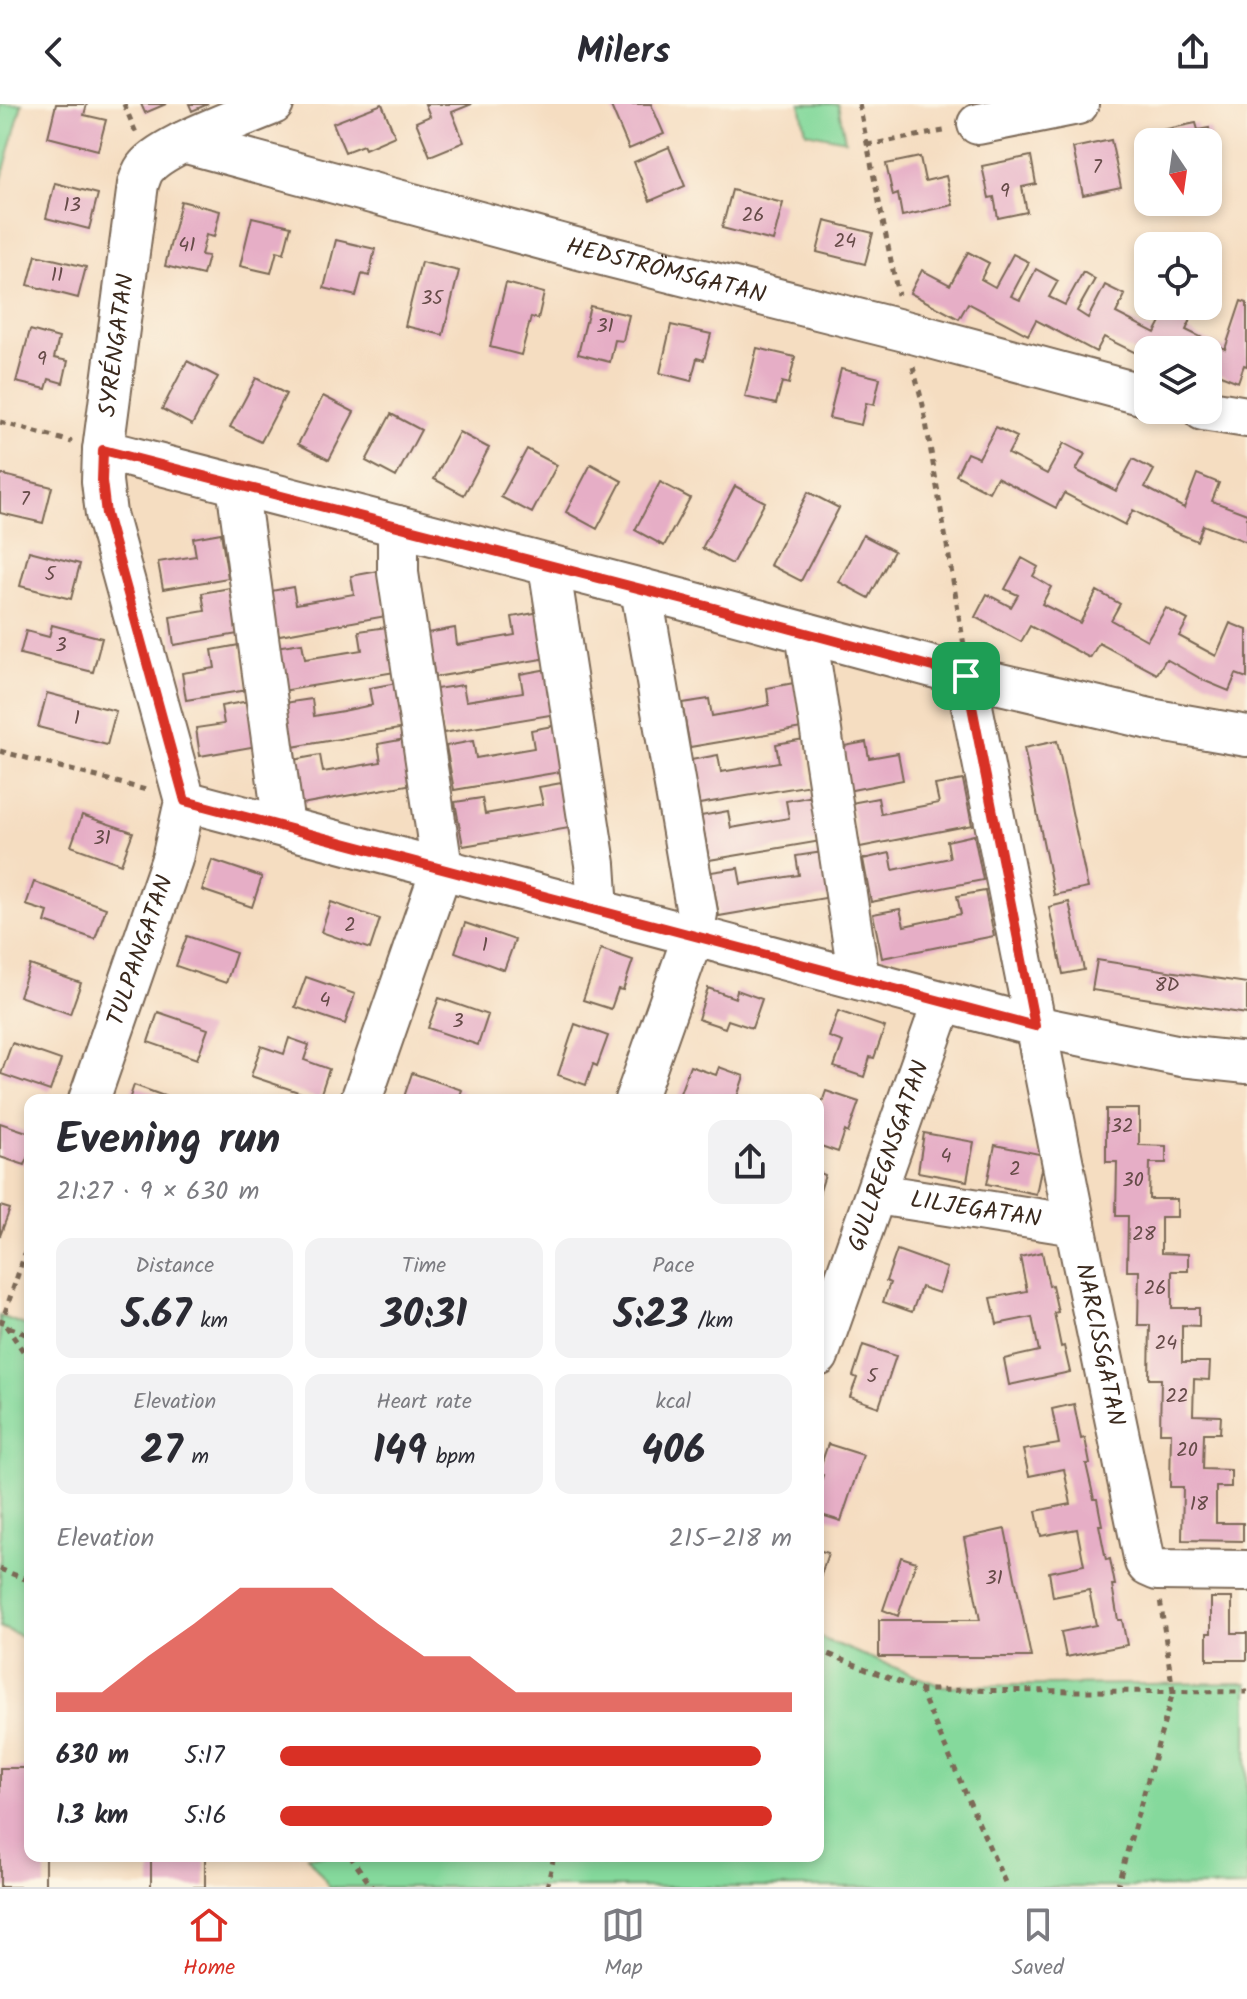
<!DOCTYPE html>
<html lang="en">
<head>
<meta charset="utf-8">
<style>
	body { margin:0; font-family:Kalam,sans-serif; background:#f2f2f3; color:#2b2b33; height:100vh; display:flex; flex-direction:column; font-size:30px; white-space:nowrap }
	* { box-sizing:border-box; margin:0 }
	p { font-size:26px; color:#7c7c81 }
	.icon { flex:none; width:44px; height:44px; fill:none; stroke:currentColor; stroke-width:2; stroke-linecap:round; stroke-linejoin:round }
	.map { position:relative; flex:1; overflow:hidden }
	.details { position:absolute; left:24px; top:990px; width:800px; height:768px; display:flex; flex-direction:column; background:#fff; border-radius:16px; box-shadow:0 4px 12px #0003 }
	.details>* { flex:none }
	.needle { width:52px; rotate:167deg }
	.tools { position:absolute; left:1134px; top:24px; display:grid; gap:16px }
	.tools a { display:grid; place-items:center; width:88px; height:88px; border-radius:16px; background:#fff; box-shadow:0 4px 12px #0003; font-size:40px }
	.pin { position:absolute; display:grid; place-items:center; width:68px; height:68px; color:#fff; margin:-34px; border-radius:16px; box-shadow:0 4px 12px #0006 }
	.round { display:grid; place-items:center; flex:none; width:84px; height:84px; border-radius:16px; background:#f2f2f3 }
	.summary { display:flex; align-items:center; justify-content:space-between; height:136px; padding:0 32px }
	h1 { font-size:44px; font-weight:600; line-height:60px }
	.figures { display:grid; grid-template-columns:repeat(3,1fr); gap:12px; height:136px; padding:8px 32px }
	.figures div { display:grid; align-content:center; border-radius:16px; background:#f2f2f3; text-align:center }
	.figures b { font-size:40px; font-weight:600 }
	.figures small { font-size:22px; font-weight:400 }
	.figures p { font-size:22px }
	.chart { height:224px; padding:16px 32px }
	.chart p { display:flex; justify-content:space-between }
	.chart svg { width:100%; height:144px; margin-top:8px; fill:#d93025; opacity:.7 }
	ul { padding:0 32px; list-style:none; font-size:26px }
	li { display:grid; grid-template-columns:128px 96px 1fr; align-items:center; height:60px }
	li i { height:20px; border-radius:10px; background:#d93025 }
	header { display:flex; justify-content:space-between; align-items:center; height:104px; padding:0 32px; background:#fff; font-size:36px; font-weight:600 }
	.menu { display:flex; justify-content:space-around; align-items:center; height:112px; border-top:2px solid #e1e1e2; background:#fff; font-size:22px; color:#7c7c81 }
	.menu a { display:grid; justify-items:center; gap:4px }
	.menu .selected { color:#d93025 }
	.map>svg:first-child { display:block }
</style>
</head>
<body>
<header><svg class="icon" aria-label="back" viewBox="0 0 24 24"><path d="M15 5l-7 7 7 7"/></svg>Milers<svg class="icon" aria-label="share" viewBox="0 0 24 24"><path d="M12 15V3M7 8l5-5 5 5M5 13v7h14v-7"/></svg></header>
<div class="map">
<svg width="1247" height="1783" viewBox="0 0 1247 1783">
	<rect width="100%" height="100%" fill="#fcf5e5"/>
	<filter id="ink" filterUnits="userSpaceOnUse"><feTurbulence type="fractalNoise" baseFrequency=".0125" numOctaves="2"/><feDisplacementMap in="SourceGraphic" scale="16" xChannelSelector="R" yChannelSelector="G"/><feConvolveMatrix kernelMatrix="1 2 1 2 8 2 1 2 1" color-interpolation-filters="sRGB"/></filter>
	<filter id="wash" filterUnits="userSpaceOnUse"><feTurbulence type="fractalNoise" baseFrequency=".006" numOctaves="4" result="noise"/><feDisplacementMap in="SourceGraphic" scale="32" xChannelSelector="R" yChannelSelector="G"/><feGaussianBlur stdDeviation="1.8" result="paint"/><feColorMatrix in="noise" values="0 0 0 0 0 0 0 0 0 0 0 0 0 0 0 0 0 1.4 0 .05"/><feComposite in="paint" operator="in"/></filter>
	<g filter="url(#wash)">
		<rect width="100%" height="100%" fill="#f5ddc1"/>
		<!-- green -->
		<path fill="#85d99c" stroke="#60825d" stroke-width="2" d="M 0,0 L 22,0 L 0,81 Z
			M 800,0 L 838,0 L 845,36 L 806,28 Z
			M 0,1212 L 30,1223 L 30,1536 L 0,1523 Z
			M 818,1533 L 941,1582 L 1247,1579 L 1247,1783 L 330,1783 L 307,1752 L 818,1752 Z"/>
		<g id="blocks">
			<!-- building -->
			<path fill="#e6aec6" d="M 56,0 L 87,0 L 84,11 L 106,16 L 98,46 L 48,33 Z
				M 141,0 L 166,0 L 145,9 Z
				M 189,0 L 208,0 L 192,7 Z
				M 382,0 L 395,32 L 365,45 L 363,41 L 345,48 L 333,19 Z
				M 425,0 L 472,0 L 452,8 L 464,38 L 430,52 L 416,18 L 430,12 Z
				M 610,0 L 651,0 L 664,30 L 629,45 Z
				M 1196,19 L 1198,26 L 1209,24 L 1214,49 L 1208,50 L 1208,38 L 1164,38 L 1162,26 Z
				M 1111,36 L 1121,83 L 1083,91 L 1073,44 Z
				M 669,43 L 685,82 L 650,97 L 634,58 Z
				M 1031,52 L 1036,80 L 1022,83 L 1027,108 L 998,114 L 994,93 L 989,94 L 982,62 Z
				M 920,53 L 925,77 L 946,72 L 953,101 L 902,112 L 898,90 L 893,92 L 886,60 Z
				M 55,79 L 98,90 L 89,125 L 46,114 Z
				M 732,86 L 783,99 L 773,137 L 722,124 Z
				M 181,97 L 220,107 L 214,133 L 206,131 L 201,151 L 208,152 L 203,171 L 165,162 Z
				M 252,113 L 291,122 L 284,149 L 277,147 L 271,169 L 240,162 Z
				M 825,117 L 873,129 L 865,160 L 817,148 Z
				M 336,136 L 375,145 L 369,172 L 362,170 L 356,192 L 324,184 Z
				M 968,148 L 989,159 L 981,175 L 995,183 L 1013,150 L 1029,158 L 1011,192 L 1020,196 L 1036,165 L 1058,177 L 1049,193 L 1065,201 L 1083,168 L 1095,175 L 1077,207 L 1088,214 L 1105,181 L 1125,191 L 1116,209 L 1155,229 L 1169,202 L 1181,202 L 1194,209 L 1186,226 L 1225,245 L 1241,197 L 1247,199 L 1247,262 L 1244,261 L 1238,278 L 1208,266 L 1208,246 L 1148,246 L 1148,255 L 1104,233 L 1096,248 L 1036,216 L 1028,231 L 968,199 L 959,215 L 910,189 L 922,166 L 950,181 Z
				M 36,151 L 86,163 L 78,194 L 28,181 Z
				M 421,158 L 459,167 L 443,231 L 405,222 Z
				M 506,179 L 544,189 L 538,215 L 531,213 L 521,251 L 490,243 Z
				M 590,202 L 629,211 L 623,237 L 615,236 L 610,258 L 578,250 Z
				M 671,221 L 711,230 L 704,256 L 697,254 L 691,277 L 660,269 Z
				M 30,226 L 59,234 L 54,254 L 68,257 L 63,279 L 49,275 L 46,285 L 16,278 Z
				M 757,244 L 795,253 L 789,280 L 782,278 L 776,300 L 745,293 Z
				M 187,257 L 218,273 L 192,321 L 162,305 Z
				M 841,265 L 880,274 L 874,301 L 866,299 L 861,321 L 829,314 Z
				M 256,274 L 286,290 L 261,338 L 230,323 Z
				M 323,292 L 354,308 L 329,356 L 298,340 Z
				M 391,310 L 421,326 L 396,373 L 366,357 Z
				M 996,323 L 1017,333 L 1008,350 L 1047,370 L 1064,339 L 1085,350 L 1076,366 L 1116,387 L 1133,355 L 1154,366 L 1145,383 L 1184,404 L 1197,370 L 1219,379 L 1212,397 L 1247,410 L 1247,438 L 1203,421 L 1197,437 L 1175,428 L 1133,406 L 1125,421 L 1064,389 L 1056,404 L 997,373 L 989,388 L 956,371 L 967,349 L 979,354 Z
				M 459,328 L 489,344 L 464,391 L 434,375 Z
				M 527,345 L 557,361 L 532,409 L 501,393 Z
				M 591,360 L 622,377 L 597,425 L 566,408 Z
				M 0,370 L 52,383 L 43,419 L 0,409 Z
				M 660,378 L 690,394 L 664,442 L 635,426 Z
				M 735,382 L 765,398 L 732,460 L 702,444 Z
				M 808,388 L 839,404 L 801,477 L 770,461 Z
				M 221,429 L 228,474 L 163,485 L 158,458 L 196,452 L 193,434 Z
				M 863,431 L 894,447 L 869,494 L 839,478 Z
				M 29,447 L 80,460 L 71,495 L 20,482 Z
				M 1022,454 L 1038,463 L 1033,472 L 1051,483 L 1042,500 L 1080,519 L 1097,487 L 1120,500 L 1111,516 L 1147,536 L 1166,504 L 1188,516 L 1179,532 L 1216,552 L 1230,519 L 1247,526 L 1247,574 L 1236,570 L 1229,587 L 1205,577 L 1166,555 L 1157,570 L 1099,539 L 1090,554 L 1030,522 L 1021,538 L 975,513 L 987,490 L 1011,503 L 1018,491 L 1005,485 Z
				M 379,467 L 386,512 L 274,532 L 266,488 L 293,483 L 296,500 L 354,490 L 351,472 Z
				M 230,484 L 238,530 L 174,541 L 170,513 L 205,507 L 202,489 Z
				M 540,508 L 548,554 L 435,573 L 427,529 L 455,524 L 457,541 L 515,531 L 512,513 Z
				M 52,521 L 102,534 L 93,568 L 20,550 L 26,527 L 49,533 Z
				M 387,523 L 395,568 L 282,587 L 275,543 L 302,539 L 305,555 L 362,546 L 359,527 Z
				M 239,541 L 247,586 L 186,596 L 182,569 L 215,564 L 212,546 Z
				M 548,565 L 556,610 L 443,629 L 436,585 L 463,581 L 466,597 L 523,588 L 520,570 Z
				M 397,579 L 405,624 L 292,643 L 284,599 L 312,595 L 314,612 L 343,607 L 372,601 L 369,584 Z
				M 794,579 L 802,624 L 690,643 L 682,599 L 709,595 L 712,612 L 741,607 L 769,601 L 767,584 Z
				M 47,589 L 116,607 L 107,641 L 38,623 Z
				M 249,597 L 257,642 L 200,652 L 196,624 L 224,620 L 221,602 Z
				M 558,621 L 566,667 L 454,686 L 446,642 L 473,637 L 476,654 L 534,644 L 531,626 Z
				M 405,635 L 413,680 L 301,700 L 293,656 L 320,651 L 323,668 L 381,658 L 378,640 Z
				M 804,635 L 811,681 L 699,700 L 691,656 L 718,651 L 721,668 L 779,658 L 776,640 Z
				M 1057,637 L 1088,784 L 1054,791 L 1024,644 Z
				M 866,638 L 869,654 L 898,649 L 903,676 L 847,687 L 839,643 Z
				M 963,676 L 972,721 L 860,743 L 851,699 L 878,694 L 881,710 L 939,699 L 935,681 Z
				M 567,678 L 575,723 L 463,742 L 455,698 L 482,694 L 485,710 L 543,700 L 539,683 Z
				M 814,692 L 821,737 L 709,756 L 701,712 L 728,707 L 731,724 L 789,714 L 786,697 Z
				M 82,711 L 133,728 L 121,760 L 71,742 Z
				M 974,731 L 983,776 L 871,798 L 863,755 L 890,749 L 893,766 L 950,754 L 947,737 Z
				M 823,748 L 831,793 L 719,812 L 711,768 L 738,764 L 741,780 L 799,771 L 796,752 Z
				M 212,756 L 262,773 L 252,803 L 202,786 Z
				M 34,778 L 106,804 L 95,835 L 45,818 L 48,808 L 26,801 Z
				M 985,787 L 994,832 L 882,854 L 873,810 L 900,805 L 904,822 L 961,810 L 957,792 Z
				M 331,798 L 380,815 L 370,845 L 321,828 Z
				M 1069,798 L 1084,866 L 1063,870 L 1049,803 Z
				M 465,819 L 515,836 L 504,866 L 455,848 Z
				M 187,832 L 236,849 L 226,879 L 176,862 Z
				M 601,845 L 633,856 L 623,886 L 618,885 L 611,905 L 583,896 Z
				M 1097,856 L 1247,879 L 1247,910 L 1092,886 Z
				M 30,861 L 81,879 L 70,910 L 19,892 Z
				M 306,873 L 355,890 L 345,920 L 295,903 Z
				M 708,884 L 735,894 L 737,886 L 762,895 L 752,924 L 728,916 L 725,924 L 698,915 Z
				M 439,894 L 488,911 L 478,941 L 428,924 Z
				M 838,907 L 885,923 L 874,954 L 870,953 L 864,973 L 834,963 L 843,938 L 829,933 Z
				M 158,908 L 208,925 L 197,955 L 148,938 Z
				M 575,920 L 608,932 L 597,962 L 593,960 L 586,981 L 558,971 Z
				M 289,934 L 309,941 L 304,956 L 329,965 L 319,995 L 251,972 L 261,942 L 284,950 Z
				M 12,939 L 61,956 L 50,987 L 1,970 Z
				M 690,962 L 716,971 L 719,963 L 744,972 L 736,996 L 717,996 L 710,994 L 709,996 L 690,996 L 679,992 Z
				M 412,969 L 462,986 L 458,996 L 403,996 Z
				M 134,981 L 175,996 L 129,996 Z
				M 826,987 L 859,998 L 848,1029 L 845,1027 L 838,1048 L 818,1041 L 818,1010 Z
				M 1106,1005 L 1139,1005 L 1139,1041 L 1166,1042 L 1166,1059 L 1150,1059 L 1149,1095 L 1177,1095 L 1177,1113 L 1161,1113 L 1161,1149 L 1188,1150 L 1188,1167 L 1172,1167 L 1172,1204 L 1199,1204 L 1199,1222 L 1182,1221 L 1182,1258 L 1210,1258 L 1209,1276 L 1194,1275 L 1193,1311 L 1221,1312 L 1220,1329 L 1204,1329 L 1203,1365 L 1231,1366 L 1231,1383 L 1216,1383 L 1216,1419 L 1243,1419 L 1243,1437 L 1182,1436 L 1183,1383 L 1170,1383 L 1171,1329 L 1160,1329 L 1161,1275 L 1149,1275 L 1150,1221 L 1138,1221 L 1139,1167 L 1127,1167 L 1128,1112 L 1116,1112 L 1117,1058 L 1106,1058 Z
				M 0,1019 L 30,1029 L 30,1048 L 25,1061 L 0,1053 Z
				M 924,1029 L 974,1038 L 967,1077 L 918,1068 Z
				M 995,1041 L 1044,1051 L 1036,1090 L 987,1080 Z
				M 818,1068 L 825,1071 L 819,1090 L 818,1090 Z
				M 0,1102 L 10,1105 L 0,1132 Z
				M 897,1146 L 947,1164 L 939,1189 L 921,1183 L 912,1208 L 883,1198 L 890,1179 L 886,1177 Z
				M 1042,1148 L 1049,1182 L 1052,1181 L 1058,1208 L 1054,1209 L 1061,1243 L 1064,1242 L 1070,1268 L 1009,1281 L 1004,1255 L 1039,1247 L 1032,1213 L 997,1220 L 991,1194 L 1027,1187 L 1020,1153 Z
				M 863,1241 L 896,1252 L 879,1303 L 850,1293 L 857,1274 L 853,1272 Z
				M 1074,1300 L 1081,1335 L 1085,1334 L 1090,1360 L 1086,1360 L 1094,1395 L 1097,1395 L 1102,1421 L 1099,1421 L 1106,1456 L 1110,1455 L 1115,1481 L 1112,1481 L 1118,1516 L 1122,1516 L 1127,1541 L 1066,1553 L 1061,1528 L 1096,1521 L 1089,1486 L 1053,1493 L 1049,1468 L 1084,1461 L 1077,1425 L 1041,1432 L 1036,1407 L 1071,1400 L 1064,1365 L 1029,1372 L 1023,1346 L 1059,1340 L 1052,1305 Z
				M 828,1340 L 863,1351 L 841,1417 L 818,1410 L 818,1386 L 823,1371 L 818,1369 Z
				M 1005,1425 L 1031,1553 L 879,1553 L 879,1516 L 980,1516 L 964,1434 Z
				M 818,1446 L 828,1449 L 819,1477 L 818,1477 Z
				M 901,1453 L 916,1458 L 898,1512 L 883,1506 Z
				M 1211,1494 L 1232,1494 L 1232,1529 L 1247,1529 L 1247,1556 L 1207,1556 L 1207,1529 L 1211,1529 Z
				M 0,1664 L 30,1664 L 30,1752 L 45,1752 L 45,1783 L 0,1783 Z
				M 151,1752 L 205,1752 L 205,1783 L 151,1783 Z"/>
		</g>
	</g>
	<g filter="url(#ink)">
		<use href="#blocks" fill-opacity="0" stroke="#7c6957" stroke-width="2"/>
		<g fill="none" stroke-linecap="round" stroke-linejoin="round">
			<defs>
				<g id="minor">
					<path d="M 978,20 L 1078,0"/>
					<path id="s1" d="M 183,38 L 579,145 L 905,227 L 1148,292"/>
					<path d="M 1203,306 L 1247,313"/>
					<path d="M 103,346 L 684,496 L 966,572 L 1150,615 L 1247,632"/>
					<path d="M 237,381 L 284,722"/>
					<path d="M 549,461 L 595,760 L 598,806"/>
					<path d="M 806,529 L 859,875"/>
					<path id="s2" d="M 966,572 L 1075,1121 L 1145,1458 L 1148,1462 L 1157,1466 L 1247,1467"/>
					<path d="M 185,697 L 1035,922 L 1181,952 L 1247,959"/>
					<path id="s3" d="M 89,996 L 172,755 L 185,697 L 106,410 L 102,377 L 103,346 L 138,80 C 140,75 142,67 146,63 C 165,40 243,13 273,0"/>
					<path d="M 361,996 L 442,764 L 398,469 L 398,422"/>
					<path d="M 635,996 L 693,832 L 697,809 L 641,485"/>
					<path id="s4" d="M 877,1090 L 1075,1121"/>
					<path id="s5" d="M 818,1252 L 943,898"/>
				</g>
			</defs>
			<!-- minor casing -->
			<use href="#minor" stroke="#7c6957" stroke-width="44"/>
			<!-- path -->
			<path stroke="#7c6957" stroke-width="5" stroke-dasharray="6 6" stroke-linecap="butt" d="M 124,0 L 136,29
				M 859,0 L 898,191
				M 867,41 L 949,26
				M 913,263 L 923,301 L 964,541
				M 0,318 L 72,338
				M 0,647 L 150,687
				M 1,1220 L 30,1135
				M 6,1222 L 30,1257
				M 9,1223 L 30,1232
				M 0,1465 L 30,1477
				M 818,1546 L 920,1586 L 1247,1588
				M 920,1586 L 1007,1783
				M 350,1752 L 372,1783
				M 547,1783 L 554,1752
				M 1117,1783 L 1173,1588 L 1160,1495"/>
			<!-- minor -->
			<use href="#minor" stroke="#fff" stroke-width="40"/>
		</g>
	</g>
	<g fill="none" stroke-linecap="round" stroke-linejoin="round" filter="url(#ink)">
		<defs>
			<path id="route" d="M 103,346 L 684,496 L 966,572 L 1035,922 L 185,697 L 106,410 L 102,377 Z"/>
		</defs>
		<!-- route casing -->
		<use href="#route" stroke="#fff" stroke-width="16"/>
		<!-- route -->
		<use href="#route" stroke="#d93025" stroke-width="10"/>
	</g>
	<g text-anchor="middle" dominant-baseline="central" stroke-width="6" stroke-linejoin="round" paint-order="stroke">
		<!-- number labels -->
		<g font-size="20" fill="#664b48">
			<text x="1097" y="64">7</text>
			<text x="1005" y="88">9</text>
			<text x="72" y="102">13</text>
			<text x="753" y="112">26</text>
			<text x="845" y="138">24</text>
			<text x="187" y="142">41</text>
			<text x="57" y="172">11</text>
			<text x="432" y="195">35</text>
			<text x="605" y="223">31</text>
			<text x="42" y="256">9</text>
			<text x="25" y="396">7</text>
			<text x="50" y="471">5</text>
			<text x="61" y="542">3</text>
			<text x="77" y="615">1</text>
			<text x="102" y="735">31</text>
			<text x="350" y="822">2</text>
			<text x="485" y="842">1</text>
			<text x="1167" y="882">8D</text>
			<text x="325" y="897">4</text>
			<text x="458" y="918">3</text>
			<text x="1122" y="1023">32</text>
			<text x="946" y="1053">4</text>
			<text x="1015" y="1066">2</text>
			<text x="1133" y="1077">30</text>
			<text x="1144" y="1131">28</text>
			<text x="1155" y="1185">26</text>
			<text x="1166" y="1240">24</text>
			<text x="872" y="1273">5</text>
			<text x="1177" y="1293">22</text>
			<text x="1187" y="1347">20</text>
			<text x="1199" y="1401">18</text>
			<text x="994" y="1475">31</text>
		</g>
		<!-- street labels -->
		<g font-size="24" fill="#3b2a1e" stroke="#fcf5e5">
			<text stroke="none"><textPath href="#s1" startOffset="500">HEDSTRÖMSGATAN</textPath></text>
			<text stroke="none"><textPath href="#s3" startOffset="782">SYRÉNGATAN</textPath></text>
			<text stroke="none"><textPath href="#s3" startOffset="158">TULPANGATAN</textPath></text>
			<text stroke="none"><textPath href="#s5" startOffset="212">GULLREGNSGATAN</textPath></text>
			<text stroke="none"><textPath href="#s4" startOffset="100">LILJEGATAN</textPath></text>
			<text stroke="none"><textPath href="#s2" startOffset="682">NARCISSGATAN</textPath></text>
		</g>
	</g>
</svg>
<div class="tools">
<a><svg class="needle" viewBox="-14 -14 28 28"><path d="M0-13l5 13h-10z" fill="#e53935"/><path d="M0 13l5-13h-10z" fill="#7c7c81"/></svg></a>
<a><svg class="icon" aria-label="locate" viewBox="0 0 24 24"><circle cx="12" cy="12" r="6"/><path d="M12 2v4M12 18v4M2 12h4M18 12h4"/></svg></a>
<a><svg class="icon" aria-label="layers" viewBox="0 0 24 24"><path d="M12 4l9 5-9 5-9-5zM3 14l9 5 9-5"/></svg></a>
</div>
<div class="pin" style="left:966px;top:572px;background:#1e9e55"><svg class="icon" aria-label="arrive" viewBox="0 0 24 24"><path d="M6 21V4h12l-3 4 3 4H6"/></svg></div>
<section class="details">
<div class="summary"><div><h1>Evening run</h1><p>21:27 · 9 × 630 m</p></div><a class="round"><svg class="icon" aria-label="share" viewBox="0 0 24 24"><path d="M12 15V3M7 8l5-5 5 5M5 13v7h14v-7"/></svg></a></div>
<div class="figures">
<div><p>Distance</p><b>5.67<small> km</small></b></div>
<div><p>Time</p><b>30:31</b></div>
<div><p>Pace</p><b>5:23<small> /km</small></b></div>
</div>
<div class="figures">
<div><p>Elevation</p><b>27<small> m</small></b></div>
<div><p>Heart rate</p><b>149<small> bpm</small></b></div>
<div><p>kcal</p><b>406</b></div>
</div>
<div class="chart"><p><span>Elevation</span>215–218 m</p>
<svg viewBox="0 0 160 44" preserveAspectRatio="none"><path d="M0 44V38L10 38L20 27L30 17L40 6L50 6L60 6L70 17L80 27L90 27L100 38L110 38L120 38L130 38L140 38L150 38L160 38V44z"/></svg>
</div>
<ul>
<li><b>630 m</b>5:17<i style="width:94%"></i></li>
<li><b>1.3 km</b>5:16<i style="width:96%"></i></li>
</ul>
</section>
</div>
<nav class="menu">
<a class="selected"><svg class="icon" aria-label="home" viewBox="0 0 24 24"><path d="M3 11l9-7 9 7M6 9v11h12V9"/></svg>Home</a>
<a><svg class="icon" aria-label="map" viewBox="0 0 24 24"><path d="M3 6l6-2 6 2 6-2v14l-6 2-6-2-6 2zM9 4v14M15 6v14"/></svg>Map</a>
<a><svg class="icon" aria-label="saved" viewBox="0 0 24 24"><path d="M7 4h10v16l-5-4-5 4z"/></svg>Saved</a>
</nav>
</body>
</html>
